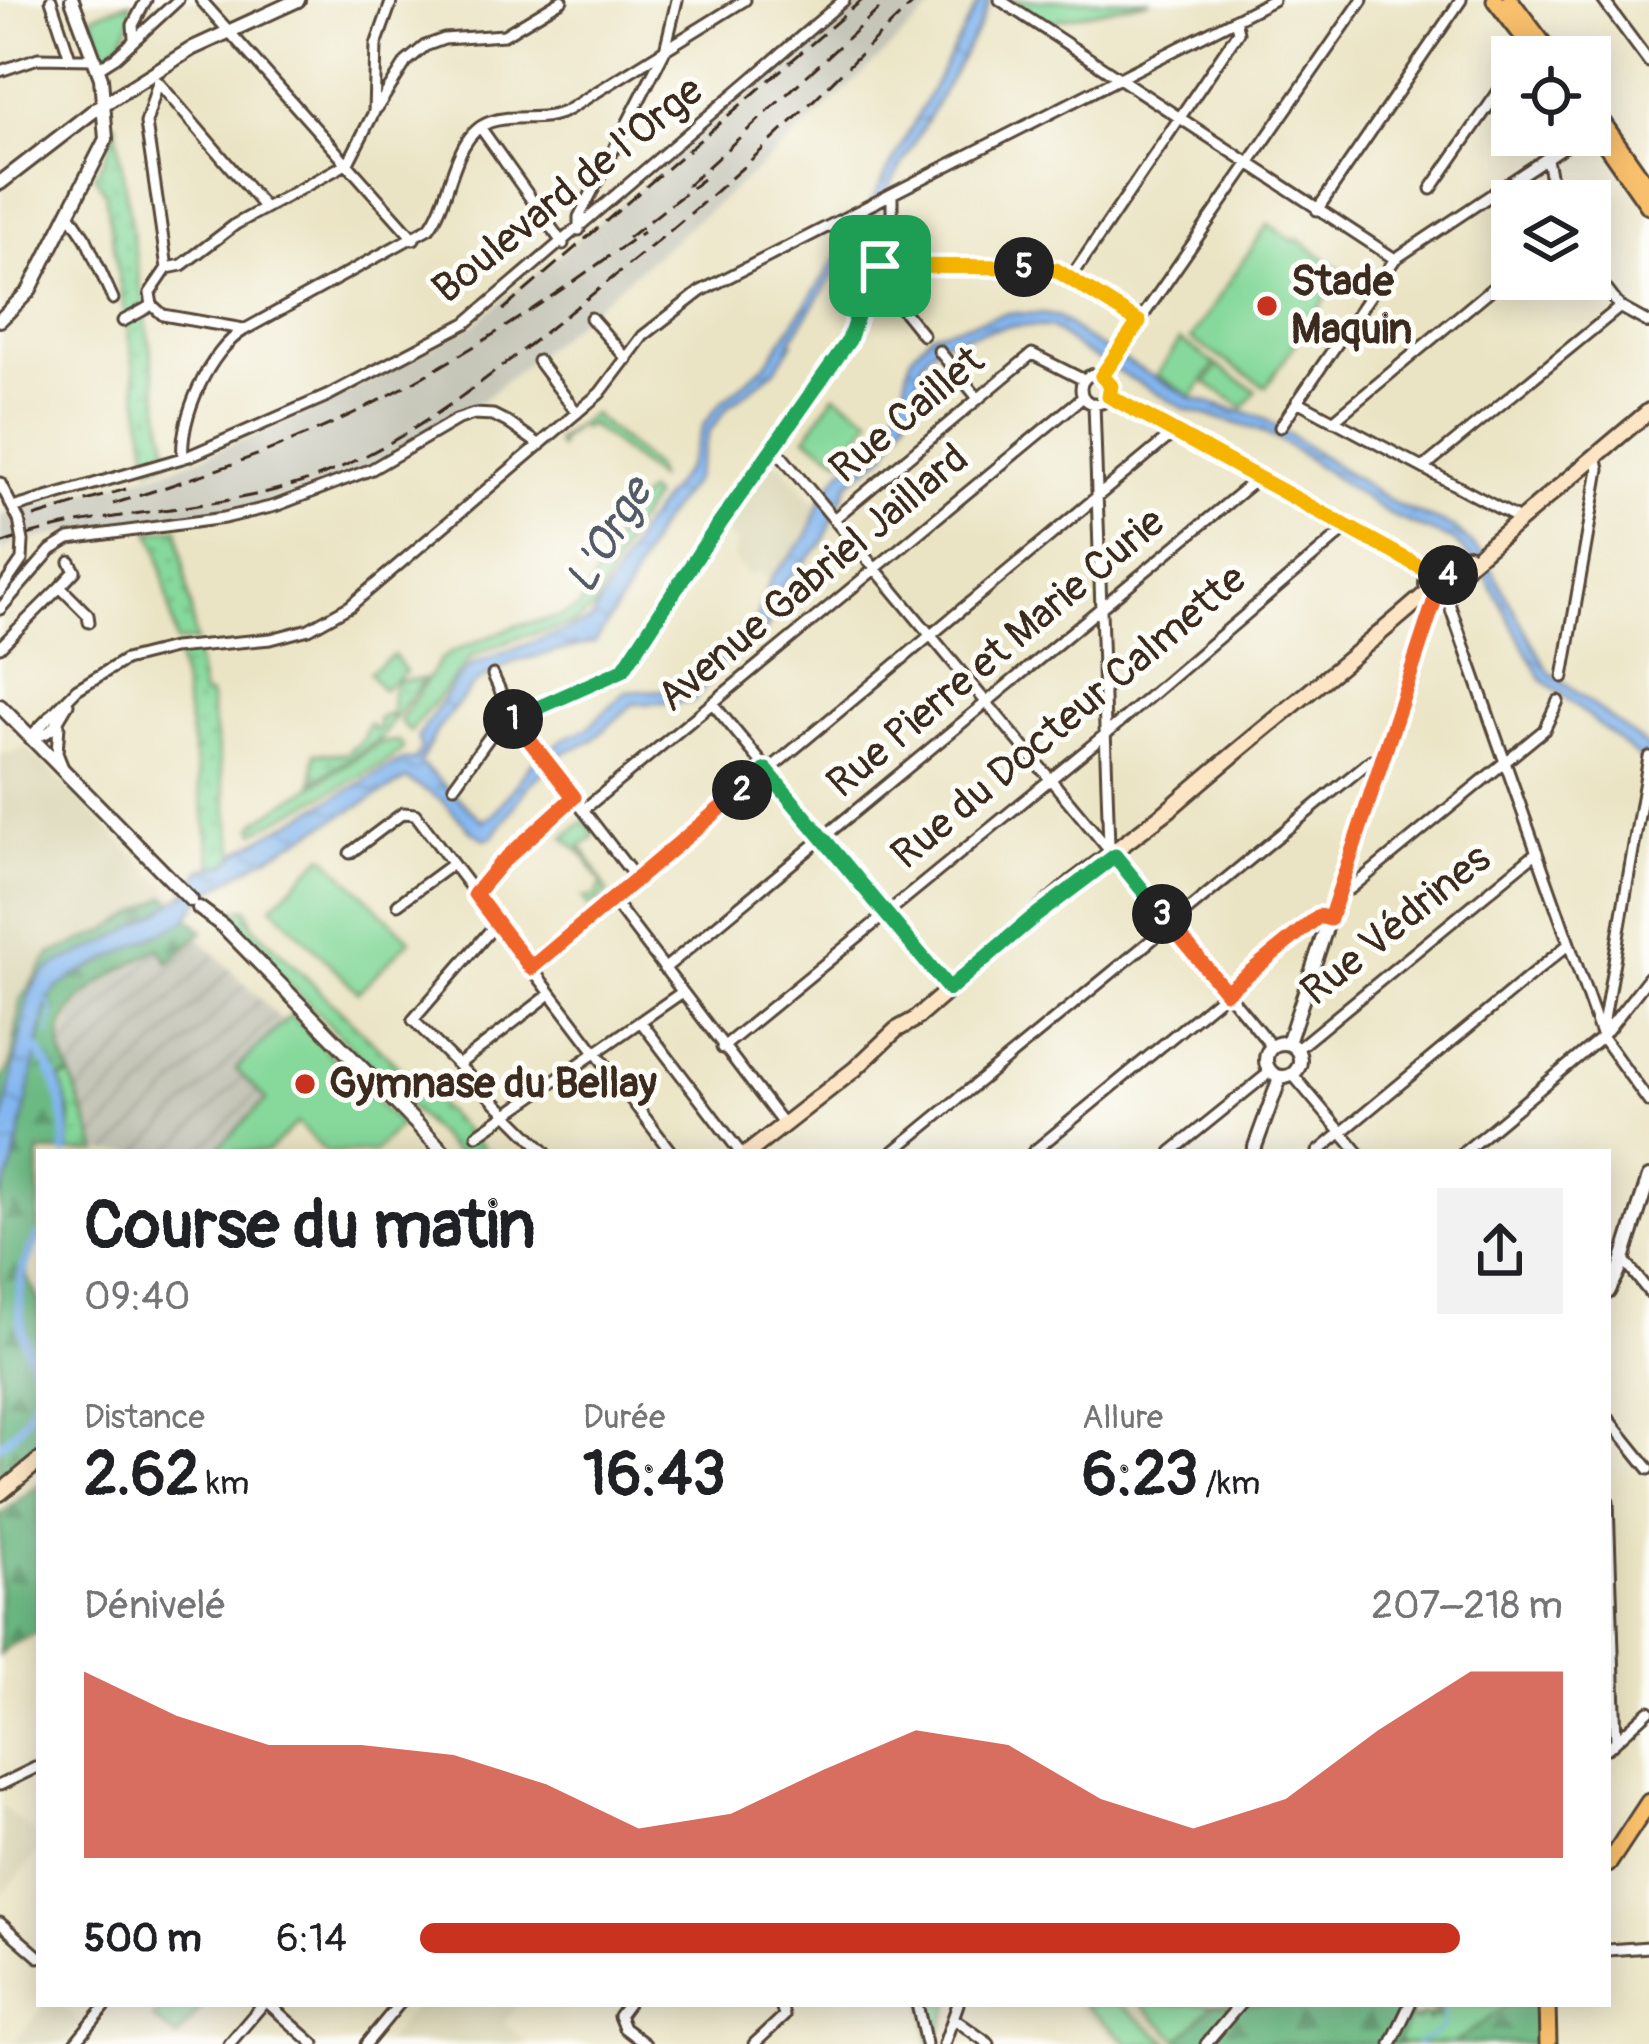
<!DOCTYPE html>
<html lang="fr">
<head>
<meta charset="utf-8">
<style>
	body { margin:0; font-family:Pangolin,sans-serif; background:#f2f2f2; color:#202124; height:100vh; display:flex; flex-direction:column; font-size:45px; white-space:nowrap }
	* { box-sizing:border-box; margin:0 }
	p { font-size:39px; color:#757577 }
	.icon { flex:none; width:66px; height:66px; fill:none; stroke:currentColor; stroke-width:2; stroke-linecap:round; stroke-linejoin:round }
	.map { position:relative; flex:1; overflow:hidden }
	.details { position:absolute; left:36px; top:1149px; width:1575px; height:858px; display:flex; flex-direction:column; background:#fff; border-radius:0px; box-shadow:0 6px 30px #0003 }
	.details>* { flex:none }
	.tools { position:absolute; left:1491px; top:36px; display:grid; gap:24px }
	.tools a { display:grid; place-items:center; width:120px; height:120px; border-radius:0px; background:#fff; box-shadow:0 6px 30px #0003; font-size:60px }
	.pin { position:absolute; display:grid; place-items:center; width:102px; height:102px; color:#fff; margin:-51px; border-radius:24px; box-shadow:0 6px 18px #0006 }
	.km { position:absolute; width:60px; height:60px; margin:-30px; border-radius:50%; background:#222; color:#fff; font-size:33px; line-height:60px; text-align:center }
	.round { display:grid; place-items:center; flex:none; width:126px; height:126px; border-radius:0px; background:#f2f2f2 }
	.summary { display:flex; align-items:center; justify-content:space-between; height:204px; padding:0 48px }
	h1 { font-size:66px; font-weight:800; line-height:90px }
	.figures { display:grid; grid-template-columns:repeat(3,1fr); gap:18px; height:204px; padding:12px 48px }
	.figures div { display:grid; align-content:center }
	.figures b { font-size:60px; font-weight:800 }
	.figures small { font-size:33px; font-weight:400 }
	.figures p { font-size:33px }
	.chart { height:336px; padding:24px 48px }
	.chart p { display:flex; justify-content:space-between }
	.chart svg { width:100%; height:216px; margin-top:12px; fill:#c8321e; opacity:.7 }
	ul { padding:0 48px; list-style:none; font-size:39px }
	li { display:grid; grid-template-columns:192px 144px 1fr; align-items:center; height:90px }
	li i { height:30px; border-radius:15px; background:#c8321e }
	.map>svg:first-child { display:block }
</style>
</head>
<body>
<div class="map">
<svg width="1649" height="2044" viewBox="0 0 1649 2044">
	<defs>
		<pattern id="industrial-furrows" width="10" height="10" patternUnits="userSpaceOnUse" patternTransform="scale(3)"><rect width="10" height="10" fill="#c5c5b8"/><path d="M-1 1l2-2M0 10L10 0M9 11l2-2" fill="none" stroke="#aaa99e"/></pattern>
		<pattern id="grass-dots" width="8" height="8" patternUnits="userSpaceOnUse" patternTransform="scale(3)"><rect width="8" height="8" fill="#86d99b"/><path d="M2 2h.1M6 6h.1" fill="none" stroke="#75ba85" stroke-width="1.8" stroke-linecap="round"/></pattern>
		<pattern id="forest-firs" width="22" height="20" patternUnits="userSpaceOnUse" patternTransform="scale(3)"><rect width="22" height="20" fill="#6cb983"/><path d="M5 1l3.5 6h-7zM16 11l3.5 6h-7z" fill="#5a976b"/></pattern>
		<pattern id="water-ripples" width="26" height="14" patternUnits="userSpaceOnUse" patternTransform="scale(3)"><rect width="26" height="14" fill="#82b6f0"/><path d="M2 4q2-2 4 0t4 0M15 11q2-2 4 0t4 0" fill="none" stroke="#6c94c2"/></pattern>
	</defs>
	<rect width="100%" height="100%" fill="#fdfcf7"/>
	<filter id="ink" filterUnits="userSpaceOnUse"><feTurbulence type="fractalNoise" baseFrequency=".00833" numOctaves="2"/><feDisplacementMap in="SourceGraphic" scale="24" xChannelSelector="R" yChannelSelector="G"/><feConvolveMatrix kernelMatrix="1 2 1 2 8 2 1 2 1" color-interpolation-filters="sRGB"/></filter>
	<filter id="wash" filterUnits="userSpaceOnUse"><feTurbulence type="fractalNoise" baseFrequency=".004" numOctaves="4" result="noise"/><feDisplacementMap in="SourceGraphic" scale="48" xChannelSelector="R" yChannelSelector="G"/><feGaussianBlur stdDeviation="2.7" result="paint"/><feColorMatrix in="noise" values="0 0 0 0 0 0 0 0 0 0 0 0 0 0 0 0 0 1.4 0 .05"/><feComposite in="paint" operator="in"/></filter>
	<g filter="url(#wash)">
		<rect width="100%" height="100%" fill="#ebe4c4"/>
		<!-- built -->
		<path fill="#dad5b4" d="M 774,462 L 782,465 L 818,508 L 808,536 L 794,555 L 765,578 L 759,572 L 750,576 L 743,570 L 733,557 L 737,544 L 722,532 L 749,491 Z
			M 28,748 L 185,906 L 55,976 L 0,1169 L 0,755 Z
			M 1,1805 L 39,1837 L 39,1851 L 2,1895 Z
			M 46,2004 L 58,2004 L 81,2023 L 63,2044 L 13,2044 Z
			M 417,2004 L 519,2004 L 504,2023 L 530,2044 L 384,2044 Z
			M 1238,2004 L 1205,2044 L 1121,2044 L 1073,2005 Z"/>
		<!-- industrial -->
		<path fill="url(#industrial-furrows)" d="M 199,938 L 283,1022 L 236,1069 L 266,1100 L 219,1146 L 224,1152 L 99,1152 L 62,1045 L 71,1016 L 90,993 L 159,949 L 169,965 Z"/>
		<!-- railway -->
		<path fill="#c5c5b8" d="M 854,0 L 941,0 L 790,142 L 476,406 L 368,466 L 294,495 L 218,514 L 60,534 L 13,543 L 0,552 L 0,516 L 175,467 L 277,426 L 374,379 L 472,325 L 633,193 Z"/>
		<!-- grass -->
		<path fill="url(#grass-dots)" stroke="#60825c" stroke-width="3" d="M 115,122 L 141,290 L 148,307 L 144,310 L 169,460 L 150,467 L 105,192 L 94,175 L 105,159 Z
			M 592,414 L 655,468 L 657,478 L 589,424 L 583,429 L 578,425 L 559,442 L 560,449 L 556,441 Z
			M 178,528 L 196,641 L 176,642 L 158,549 L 150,532 Z
			M 177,651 L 195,651 L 203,695 L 209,695 L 235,855 L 227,864 L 213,867 Z
			M 424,679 L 379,740 L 313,782 L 315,753 L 346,754 L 362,740 L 369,724 L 375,730 L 380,726 L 378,719 L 389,714 L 393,721 L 392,693 L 397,681 Z
			M 584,821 L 595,835 L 579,849 L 585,851 L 608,893 L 589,907 L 583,898 L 595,896 L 602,884 L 586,858 L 564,837 Z
			M 247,908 L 252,925 L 487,1152 L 454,1152 L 228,922 L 234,911 Z
			M 71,1076 L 98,1152 L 69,1152 L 71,1114 L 60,1079 Z
			M 924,2004 L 951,2004 L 935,2044 L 930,2044 Z"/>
		<!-- forest -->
		<path fill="url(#forest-firs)" stroke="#547250" stroke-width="3" d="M 166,896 L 203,931 L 169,963 L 159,948 C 125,969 56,998 61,1047 C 62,1056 68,1067 71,1075 L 59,1079 L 70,1115 L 68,1152 L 39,1152 L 39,1238 L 27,1256 L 27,1276 L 39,1300 L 39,1448 L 0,1474 L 0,1082 L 11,1065 L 20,1001 L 50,954 L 104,932 Z
			M 39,1484 L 39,1631 L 7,1647 L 0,1655 L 0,1515 Z
			M 1213,2004 L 1383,2004 L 1389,2009 L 1399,2004 L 1413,2019 L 1438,2014 L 1441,2004 L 1538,2004 L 1541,2044 L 1183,2044 L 1179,2040 Z"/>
		<!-- green -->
		<path fill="#86d99b" stroke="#60825c" stroke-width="3" d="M 1011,0 L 1151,0 L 1046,22 Z
			M 130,2 C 134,23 123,43 105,54 L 92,16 Z
			M 1268,224 L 1294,241 L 1298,239 L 1343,272 L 1266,387 L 1191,339 Z
			M 1180,340 L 1215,364 L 1192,397 L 1157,375 Z
			M 1218,366 L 1256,391 L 1244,408 L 1206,383 Z
			M 835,394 L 871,418 L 842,460 L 806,437 Z
			M 647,492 L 653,497 L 629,534 L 594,609 L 574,623 L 518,638 L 472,656 L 410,732 L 400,721 L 440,660 L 452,652 L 515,626 L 559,617 L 579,608 L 632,507 Z
			M 394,655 L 406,672 L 382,690 L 369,672 Z
			M 395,741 L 401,742 L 403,749 L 384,764 L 255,832 L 253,827 L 259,820 L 380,743 Z
			M 324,855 L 410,940 L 358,992 L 272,906 Z
			M 291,1015 L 400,1125 L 374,1152 L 326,1152 L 297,1123 L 267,1152 L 224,1152 L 219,1147 L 266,1100 L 236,1069 Z
			M 164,2004 L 203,2004 L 178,2038 L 153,2019 Z
			M 1120,2004 L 1170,2044 L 1130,2044 L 1084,2005 Z
			M 1141,2004 L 1213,2004 L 1179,2040 Z
			M 1423,2004 L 1509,2004 L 1453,2044 L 1402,2044 L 1398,2040 L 1410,2018 L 1417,2021 L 1423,2014 L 1429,2021 L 1432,2016 L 1438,2018 L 1440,2005 L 1434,2011 Z"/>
		<!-- water -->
		<path fill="url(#water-ripples)" stroke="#5e7087" stroke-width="3" d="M 980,0 L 990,0 L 978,29 L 877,209 L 790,341 L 793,343 L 773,372 L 729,406 L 709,432 L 694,480 L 657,528 L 625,595 L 595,642 L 513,662 L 474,684 L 437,730 L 420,763 L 483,821 L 493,815 L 530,765 L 564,739 L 588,728 L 625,692 L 688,689 L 701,662 L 755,622 L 771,578 L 808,536 L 823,494 L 842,470 L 875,445 L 885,428 L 901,401 L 911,356 L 932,333 L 1008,313 L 1042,314 L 1058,317 L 1088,340 L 1192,398 L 1263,418 L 1397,505 L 1455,528 L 1484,556 L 1548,671 L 1649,748 L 1649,766 L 1541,678 L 1483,571 L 1454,541 L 1392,516 L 1284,443 L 1255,429 L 1185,409 L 1079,349 L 1051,327 L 1009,326 L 942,341 L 930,351 L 922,362 L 913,405 L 886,454 L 849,482 L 822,544 L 782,586 L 767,629 L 712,670 L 709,681 L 693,702 L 633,704 L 593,740 L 565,752 L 530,784 L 494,835 L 486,839 L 472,832 L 441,800 L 407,779 L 237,874 L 202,897 L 185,921 L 76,975 L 56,989 L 47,1003 L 14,1164 L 0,1200 L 0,1135 L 29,996 C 42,959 83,957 113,939 C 136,925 165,912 185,892 L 188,895 L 201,870 L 227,864 L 241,850 L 402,760 L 415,760 L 421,749 L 418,737 C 436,713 448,684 473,664 L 591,621 L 643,525 L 688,466 L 704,424 L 721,403 L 767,363 L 862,219 Z"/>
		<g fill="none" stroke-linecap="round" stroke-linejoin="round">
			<!-- stream -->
			<path stroke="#82b6f0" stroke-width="3" d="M 46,1000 L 53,1009 L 49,1036
				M 42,1055 L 43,1050
				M 1416,2044 L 1442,2029 L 1444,2004"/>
			<!-- canal -->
			<path stroke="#82b6f0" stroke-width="9" d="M 34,1047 C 60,1075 67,1115 65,1152
				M 0,1444 C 19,1433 38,1405 38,1381 C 37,1370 29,1356 26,1345 C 15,1306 17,1270 39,1236"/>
		</g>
	</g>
	<g filter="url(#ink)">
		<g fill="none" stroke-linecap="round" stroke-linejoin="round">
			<defs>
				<path id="minor" d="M 51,0 L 70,58
					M 201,0 L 414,239
					M 1000,0 L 1395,259
					M 1603,0 L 1649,62
					M 134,38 L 133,25 L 146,0
					M 97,69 L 116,57 L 178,0
					M 0,71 L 38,58 L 93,59
					M 158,82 L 146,123 L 167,268
					M 158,82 L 265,208
					M 377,108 L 406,62 L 425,46 L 444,39 L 504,35 L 562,0
					M 480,127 L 563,244
					M 1547,159 L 1555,201
					M 1431,189 L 1512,72
					M 1317,210 L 1461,0
					M 68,212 L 86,239 L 113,299
					M 579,230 L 579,217 L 665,50 L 677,0
					M 874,266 L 1046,267 L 1139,322
					M 1590,268 L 1620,307 L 1649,323
					M 872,272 L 923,335
					M 1070,279 L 1238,32 L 1235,19
					M 591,318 L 627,359
					M 123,321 L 147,308
					M 243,329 L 163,315 L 152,305 L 150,293 L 167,268 L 182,265 L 236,224 L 348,163 L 374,112 L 376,45 L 392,0
					M 939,351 L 977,397
					M 538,361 L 577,413
					M1081 389a15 15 0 1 1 30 0a15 15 0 1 1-30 0Z
					M 1102,375 L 1362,0
					M 1109,396 L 1433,574
					M 1297,401 L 1521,520
					M 1094,403 L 1109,846
					M 1333,421 L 1512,272
					M 1280,427 L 1395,259 L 1581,135
					M 773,446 L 1110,851
					M 183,458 C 179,418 209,351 244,330 L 429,228 C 452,199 452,135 490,122 C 515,113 541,123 566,111 L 745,0
					M 1424,467 L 1620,307
					M 0,483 L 19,520
					M 16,507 L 189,456 L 327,396 L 466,323 L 844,0
					M 835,518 L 1032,354 L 1084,380
					M 60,587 L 75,571 L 70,562
					M 0,592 L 22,560 L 23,541
					M 1446,595 L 1602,1037 L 1649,1102
					M 0,609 L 51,550 L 69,539 L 224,518 L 275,506 L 372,469 L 456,420 L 474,414 L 493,415 L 507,422 L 540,445
					M 0,647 L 60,587 L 88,615 L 89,622
					M 493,675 L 513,719 L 635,877
					M 1563,677 L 1599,469 L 1596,455
					M 713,704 L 949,989
					M 59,726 L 57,753 L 63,768
					M 30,737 L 77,689 L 125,660 L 173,648 L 271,639 L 309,629 L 350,606 L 600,393 L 643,336 L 701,291 L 1273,0
					M 30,737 C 55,736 56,722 68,704
					M 454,786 L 495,729 L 623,670 L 703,546 L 849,340 L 892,217 L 892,195
					M 583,810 L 1083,397
					M 350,853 L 403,813 L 415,814 L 671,1152
					M 1115,857 L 1272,1047
					M 1341,886 L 1350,889 L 1544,730 L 1558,701
					M 475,894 L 500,864 L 574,797
					M 611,898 L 784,1125
					M 398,904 L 451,865
					M 496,924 L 413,1020 L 545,1152
					M 531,968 L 1176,431
					M 664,969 L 1258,478
					M 641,1022 L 740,1152
					M 1602,1031 L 1649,757
					M 722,1048 L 1107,733 L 1347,528
					M 1297,1049 L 1537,852
					M 458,1065 L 549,995
					M 1293,1075 L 1358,1152
					M 477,1135 L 681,993
					M 893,1152 L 1371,760 L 1380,762
					M 1033,1152 L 1319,916 L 1330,919
					M 1171,1152 L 1270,1072
					M 1318,1152 L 1569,944
					M 1464,1152 L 1602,1037 L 1649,977
					M 1623,1259 L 1649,1292
					M 1608,1418 L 1649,1469
					M 1608,1502 L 1616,1741
					M 1608,1748 L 1649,1711
					M 0,1785 L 39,1766
					M 0,1923 L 39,1957
					M 1608,1950 L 1649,1947
					M 269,2004 L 314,2044
					M 628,2004 L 619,2016 L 624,2028 L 645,2044
					M 917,2004 L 926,2044
					M 953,2018 L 989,2044
					M 74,2044 L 107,2004
					M 229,2044 L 263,2004
					M 366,2044 L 399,2004
					M 754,2044 L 784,2016 L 781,2004
					M 944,2044 L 958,2004
					M 1206,2044 L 1240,2004
					M 1391,2044 L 1410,2004"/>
				<path id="tertiary" d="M 0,183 L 96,109 L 193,48 L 298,0
					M 0,320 L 29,291 L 106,139 L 101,78 L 72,0
					M 0,706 L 191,900
					M 199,908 L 223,926 L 444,1152
					M1266 1060a17 17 0 1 1 34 0a17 17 0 1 1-34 0Z
					M 1288,1043 L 1436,596
					M 1253,1152 L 1280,1078
					M 1608,1292 L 1620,1269 L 1649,1177"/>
				<path id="secondary" d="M1427 584a12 12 0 1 1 24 0a12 12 0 1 1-24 0Z
					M 1441,572 L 1468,556
					M 1452,585 L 1468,564 L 1649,411
					M 1166,812 C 1252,736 1343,667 1429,591
					M 749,1152 L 855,1069 L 896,1030 L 914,1020 L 1073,882 L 1170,809
					M 0,1493 L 39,1461"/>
				<path id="primary" d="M 1495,0 L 1539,57
					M 1510,0 L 1553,57
					M 1590,105 L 1649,189
					M 1598,133 L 1649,206
					M 1608,1864 L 1649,1802
					M 1547,2004 L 1548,2044"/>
			</defs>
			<!-- minor casing -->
			<use href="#minor" stroke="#554637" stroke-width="15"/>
			<!-- tertiary casing -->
			<use href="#tertiary" stroke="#554637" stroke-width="18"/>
			<!-- secondary casing -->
			<use href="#secondary" stroke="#554637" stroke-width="20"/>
			<!-- primary casing -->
			<use href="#primary" stroke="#554637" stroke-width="21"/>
			<!-- minor -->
			<use href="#minor" stroke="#fff" stroke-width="9"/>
			<!-- tertiary -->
			<use href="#tertiary" stroke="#fff" stroke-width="12"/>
			<!-- secondary -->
			<use href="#secondary" stroke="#fce5c4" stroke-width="14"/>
			<!-- primary -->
			<use href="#primary" stroke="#f8bf6c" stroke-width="15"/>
			<!-- rail -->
			<path stroke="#3b2a1e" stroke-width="3" stroke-dasharray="18 9" stroke-linecap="butt" d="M 687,186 L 889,0
				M 628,238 L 703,179
				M 503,310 L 862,0
				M 113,504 C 195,478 277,451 354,413 C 456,363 552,298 643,232
				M 34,517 L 126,489
				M 0,544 C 104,506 217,515 320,476 C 407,442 478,386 550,328 C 619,273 688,218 753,158 C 809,107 861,51 917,0"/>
			<defs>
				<path id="minor-bridge" d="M 19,520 L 23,541"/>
			</defs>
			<!-- minor-bridge casing -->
			<use href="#minor-bridge" stroke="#554637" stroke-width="15" stroke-linecap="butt"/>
			<!-- minor-bridge -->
			<use href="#minor-bridge" stroke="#fff" stroke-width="9"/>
		</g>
	</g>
	<g fill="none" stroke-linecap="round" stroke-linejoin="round" filter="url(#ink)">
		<defs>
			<path id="split-1" d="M 513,719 L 623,670 L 704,546 L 849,340 L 874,266 L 880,266"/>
			<path id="split-2" d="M 513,719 L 574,797 L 500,864 L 475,894 L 531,968 L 742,790"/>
			<path id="split-3" d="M 742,790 L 766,770 L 949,989 L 1030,920 L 1115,856 L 1162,914"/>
			<path id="split-4" d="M 1162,914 L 1226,992 L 1319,916 L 1330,919 L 1436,596 L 1446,595 L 1451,588 L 1448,575"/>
			<path id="split-5" d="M 1024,267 L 1056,270 L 1139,322 L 1102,376 L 1111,386 L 1109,396 L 1433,574 L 1448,575"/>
			<path id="split-6" d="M 880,266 L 1024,267"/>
		</defs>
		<!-- split-1 casing -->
		<use href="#split-1" stroke="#fff" stroke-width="24"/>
		<!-- split-2 casing -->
		<use href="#split-2" stroke="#fff" stroke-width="24"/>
		<!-- split-3 casing -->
		<use href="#split-3" stroke="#fff" stroke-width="24"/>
		<!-- split-4 casing -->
		<use href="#split-4" stroke="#fff" stroke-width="24"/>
		<!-- split-5 casing -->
		<use href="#split-5" stroke="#fff" stroke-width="24"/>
		<!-- split-6 casing -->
		<use href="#split-6" stroke="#fff" stroke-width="24"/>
		<!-- split-1 -->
		<use href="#split-1" stroke="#22a559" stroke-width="15"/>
		<!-- split-2 -->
		<use href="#split-2" stroke="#f0652b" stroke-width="15"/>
		<!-- split-3 -->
		<use href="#split-3" stroke="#22a559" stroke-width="15"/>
		<!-- split-4 -->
		<use href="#split-4" stroke="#f0652b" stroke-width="15"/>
		<!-- split-5 -->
		<use href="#split-5" stroke="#f5b400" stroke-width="15"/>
		<!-- split-6 -->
		<use href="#split-6" stroke="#f5b400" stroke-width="15"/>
	</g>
	<!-- markers -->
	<g fill="#c8321e" stroke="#fdfcf7" stroke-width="4.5">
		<circle cx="1267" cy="306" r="12"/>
		<circle cx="305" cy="1084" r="12"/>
	</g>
	<g text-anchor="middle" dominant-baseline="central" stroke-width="10" stroke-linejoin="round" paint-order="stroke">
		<!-- street labels -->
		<g font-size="42" fill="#3b2a1e" stroke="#fdfcf7">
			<text transform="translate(568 190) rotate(-39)">Boulevard de l'Orge</text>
			<text transform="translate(907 415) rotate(-40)">Rue Caillet</text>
			<text transform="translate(813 578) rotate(-40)">Avenue Gabriel Jaillard</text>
			<text transform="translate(996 653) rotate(-40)">Rue Pierre et Marie Curie</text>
			<text transform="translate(1069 717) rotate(-40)">Rue du Docteur Calmette</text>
			<text transform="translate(1396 925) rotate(-39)">Rue Védrines</text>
		</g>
		<!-- poi labels -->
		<g font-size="42" font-weight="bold" fill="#3b2a1e" stroke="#fdfcf7" text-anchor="start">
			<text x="1291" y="282">Stade<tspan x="1291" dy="48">Maquin</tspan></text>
			<text x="329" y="1084">Gymnase du Bellay</text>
		</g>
		<!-- water labels -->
		<g font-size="45" font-style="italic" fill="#545b68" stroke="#fdfcf7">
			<text transform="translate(609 536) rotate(-59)">L'Orge</text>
		</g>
	</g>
</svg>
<div class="tools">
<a><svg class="icon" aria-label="locate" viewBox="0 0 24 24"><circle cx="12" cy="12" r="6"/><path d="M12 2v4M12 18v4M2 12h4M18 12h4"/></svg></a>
<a><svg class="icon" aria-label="layers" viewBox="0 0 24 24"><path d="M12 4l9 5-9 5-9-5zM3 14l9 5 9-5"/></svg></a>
</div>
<div class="pin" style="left:880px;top:266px;background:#1e9e55"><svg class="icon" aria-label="arrive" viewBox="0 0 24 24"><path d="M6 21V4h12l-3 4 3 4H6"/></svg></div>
<b class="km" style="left:513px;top:719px">1</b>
<b class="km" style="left:742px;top:790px">2</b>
<b class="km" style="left:1162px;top:914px">3</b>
<b class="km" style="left:1448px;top:575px">4</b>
<b class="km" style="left:1024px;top:267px">5</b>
<section class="details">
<div class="summary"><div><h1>Course du matin</h1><p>09:40</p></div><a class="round"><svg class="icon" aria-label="share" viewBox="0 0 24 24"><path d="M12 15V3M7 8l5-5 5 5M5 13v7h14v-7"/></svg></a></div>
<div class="figures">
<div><p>Distance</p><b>2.62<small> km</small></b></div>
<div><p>Durée</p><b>16:43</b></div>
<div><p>Allure</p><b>6:23<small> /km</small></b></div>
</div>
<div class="chart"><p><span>Dénivelé</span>207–218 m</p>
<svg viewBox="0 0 160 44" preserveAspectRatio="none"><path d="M0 44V6L10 15L20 21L30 21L40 23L50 29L60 38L70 35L80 26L90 18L100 21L110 32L120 38L130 32L140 18L150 6L160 6V44z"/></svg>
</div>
<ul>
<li><b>500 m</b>6:14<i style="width:91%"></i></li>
</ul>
</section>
</div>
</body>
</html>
